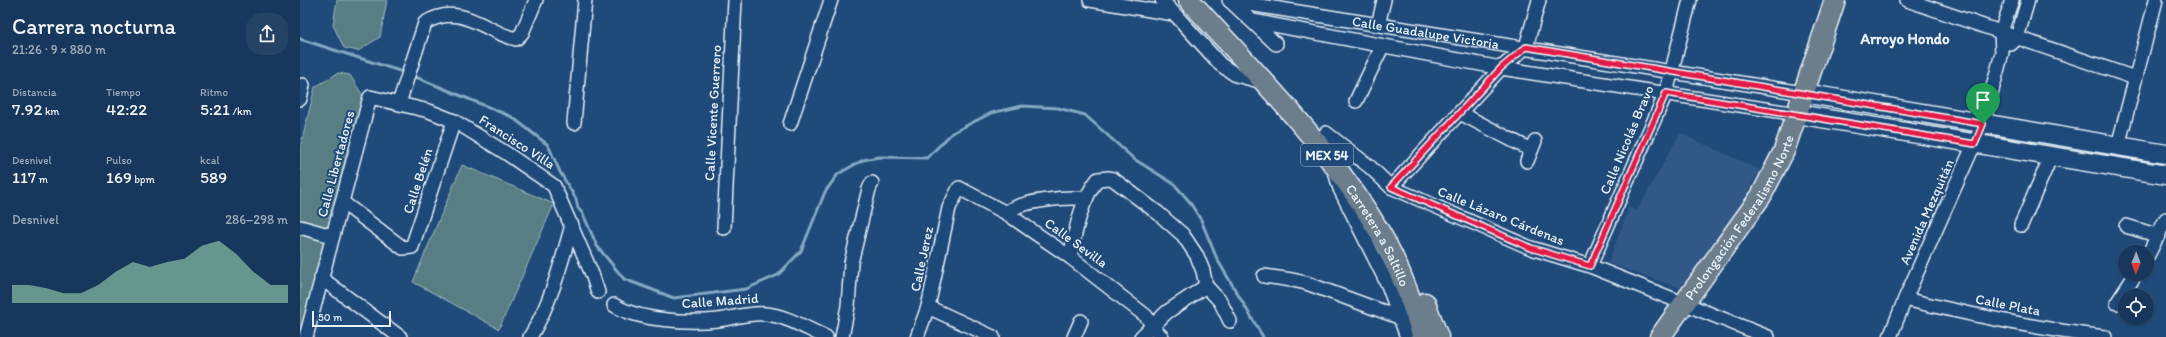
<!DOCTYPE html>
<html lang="es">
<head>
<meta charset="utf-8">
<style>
	body { margin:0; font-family:Itim,sans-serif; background:#244365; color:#f1f3f6; height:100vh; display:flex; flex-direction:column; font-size:15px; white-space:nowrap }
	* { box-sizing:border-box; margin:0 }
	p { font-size:13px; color:#9eacbb }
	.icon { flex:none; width:22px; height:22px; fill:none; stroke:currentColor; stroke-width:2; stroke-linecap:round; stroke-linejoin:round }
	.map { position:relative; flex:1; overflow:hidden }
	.drawer { display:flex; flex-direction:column; background:#17385c; width:300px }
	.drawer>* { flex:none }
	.needle { width:26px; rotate:181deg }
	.tools { position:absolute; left:1818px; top:245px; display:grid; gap:8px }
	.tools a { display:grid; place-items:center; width:36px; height:36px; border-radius:50%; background:#17385c; box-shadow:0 1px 3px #0004,0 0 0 1px #365272; font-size:20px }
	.scale { position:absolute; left:12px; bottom:10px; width:79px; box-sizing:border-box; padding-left:4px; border:2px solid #e8f1f8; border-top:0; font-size:11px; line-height:14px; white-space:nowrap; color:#e8f1f8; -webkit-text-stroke:3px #1f4a7a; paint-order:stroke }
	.pin { position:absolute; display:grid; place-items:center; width:34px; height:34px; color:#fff; margin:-41px -17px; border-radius:50% 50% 50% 0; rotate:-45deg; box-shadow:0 0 4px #0007 }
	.pin .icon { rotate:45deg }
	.round { display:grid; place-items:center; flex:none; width:42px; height:42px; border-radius:16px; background:#244365 }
	.headline { display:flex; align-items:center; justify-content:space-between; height:68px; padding:0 12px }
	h1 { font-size:22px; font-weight:600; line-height:30px }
	.metrics { display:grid; grid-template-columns:repeat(3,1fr); gap:6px; height:68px; padding:4px 12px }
	.metrics div { display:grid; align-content:center }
	.metrics b { font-size:17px; font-weight:600 }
	.metrics small { font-size:11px; font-weight:400 }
	.metrics p { font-size:11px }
	.chart { height:112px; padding:8px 12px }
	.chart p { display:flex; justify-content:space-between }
	.chart svg { width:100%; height:72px; margin-top:4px; fill:#8abfa5; opacity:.7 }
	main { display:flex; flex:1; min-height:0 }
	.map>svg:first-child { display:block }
</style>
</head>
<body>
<main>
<section class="drawer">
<div class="headline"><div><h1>Carrera nocturna</h1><p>21:26 · 9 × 880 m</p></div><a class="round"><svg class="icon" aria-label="share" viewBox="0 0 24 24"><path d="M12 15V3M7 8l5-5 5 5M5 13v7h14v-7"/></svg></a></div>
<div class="metrics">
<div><p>Distancia</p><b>7.92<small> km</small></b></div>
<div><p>Tiempo</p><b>42:22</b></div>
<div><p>Ritmo</p><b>5:21<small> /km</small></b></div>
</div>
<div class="metrics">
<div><p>Desnivel</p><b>117<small> m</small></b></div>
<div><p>Pulso</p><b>169<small> bpm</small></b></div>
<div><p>kcal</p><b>589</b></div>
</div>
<div class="chart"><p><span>Desnivel</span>286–298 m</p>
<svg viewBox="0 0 160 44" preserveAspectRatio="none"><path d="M0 44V33L10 33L20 35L30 38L40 38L50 33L60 25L70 19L80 22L90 19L100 17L110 9L120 6L130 14L140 25L150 33L160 33V44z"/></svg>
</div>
</section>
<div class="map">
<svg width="1866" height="337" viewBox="0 0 1866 337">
	<rect width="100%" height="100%" fill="#1f4a7a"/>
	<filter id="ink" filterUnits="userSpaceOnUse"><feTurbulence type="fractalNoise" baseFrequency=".025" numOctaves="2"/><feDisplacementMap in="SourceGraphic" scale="8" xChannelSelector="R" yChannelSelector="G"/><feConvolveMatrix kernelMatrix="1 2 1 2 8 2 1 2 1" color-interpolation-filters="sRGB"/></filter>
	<g filter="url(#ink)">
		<!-- built -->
		<path fill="#335887" d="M 1380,133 L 1460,170 L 1432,220 L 1380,288 L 1308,263 L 1329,207 L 1337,211 Z"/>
		<!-- green -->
		<path fill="#587e84" stroke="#a0b8be" d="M 37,0 L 87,0 L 80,37 L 58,51 L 44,48 L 33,25 Z
			M 38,73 L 50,75 L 63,96 L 28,228 L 0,221 L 0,148 L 15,87 Z
			M 162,165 L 254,204 L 199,329 L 113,282 Z
			M 0,233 L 26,239 L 0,337 Z"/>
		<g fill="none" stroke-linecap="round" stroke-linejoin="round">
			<!-- stream -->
			<path stroke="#85a9c3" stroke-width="3" d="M 0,39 L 106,73
				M 111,75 L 212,117 L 248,145 L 260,172 L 276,199 L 278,208 L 283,214 L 297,246 L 324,279 L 374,298 L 446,289 L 478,275 L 501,251 L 525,192 L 538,174 L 563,160 L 579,157 L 627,158 L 652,133 L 691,113 L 722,106 L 758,108 L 785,115 L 834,159 L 874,184 L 889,201 L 901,220 L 917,259 L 963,337"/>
			<defs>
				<g id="minor">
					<path d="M 790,0 L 874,14"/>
					<path d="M 862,0 L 921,65 L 936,75 L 963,82"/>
					<path d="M 929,0 L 976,44"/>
					<path d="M 1607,0 L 1835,78"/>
					<path id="s1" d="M 930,1 L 1503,93"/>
					<path d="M 953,21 L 1201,68 L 1497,114"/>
					<path d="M 1078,25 L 1084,0"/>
					<path d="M 1711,44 L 1717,38 L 1728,0"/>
					<path d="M 0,99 L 3,85"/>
					<path d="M 1056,101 L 1082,47"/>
					<path d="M 99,103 L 125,23 C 160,1 185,32 216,39 L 222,33 L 236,0"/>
					<path d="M 1160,113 L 1231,150"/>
					<path d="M 274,123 L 285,0"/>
					<path d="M 490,124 L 531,0"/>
					<path d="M 1026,133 L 1070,167 L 1091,187 L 1231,248 L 1290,266 L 1468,337"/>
					<path d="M 1818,146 L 1856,0"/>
					<path d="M 1227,161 L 1235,141"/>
					<path d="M 1036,175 L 1040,189 L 1088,285 L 1107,337"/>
					<path d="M 1091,187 L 1201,68 L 1226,47 L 1239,0"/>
					<path d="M 42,202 L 103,248 L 112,247 L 154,121"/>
					<path d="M 706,213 C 718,201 769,196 786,199"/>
					<path d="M 1721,225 L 1751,156"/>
					<path d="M 1826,226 L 1859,236"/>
					<path d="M 0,227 L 32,236"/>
					<path d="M 424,228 L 435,0"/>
					<path d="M 770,257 C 776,230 780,202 798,179 L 809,178 L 813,179 L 858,213 L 883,235 L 897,256 L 903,271 L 906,286 L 920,301 L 930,321"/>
					<path d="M 1847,257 L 1866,219"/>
					<path d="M 1290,266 L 1366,93 L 1390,0"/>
					<path d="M 964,276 L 992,280 L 1006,283 L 1101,318"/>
					<path d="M 21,278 L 100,337"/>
					<path d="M 1605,299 C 1671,315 1738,329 1805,337"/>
					<path d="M 1817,303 L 1836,274"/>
					<path d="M 314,305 C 339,321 389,323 418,320 C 434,318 450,312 466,314 C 487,316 507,329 526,337"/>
					<path d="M 628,307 L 693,337"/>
					<path d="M 6,337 L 70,97 L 129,111 L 154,121 L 206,153 L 254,186 L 292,274 L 298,292"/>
					<path d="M 230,337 C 251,303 261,264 272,225"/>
					<path d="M 542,337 L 548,306 L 551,263 L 569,189 L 572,183"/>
					<path d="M 617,337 L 628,307 L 649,208 L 659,188 L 706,213 L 770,257 L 846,316 L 855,330 L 862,337"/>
					<path d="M 774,337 L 781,321"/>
					<path d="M 841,337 L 867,312 L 906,286"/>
					<path d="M 1590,337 L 1605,299 L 1683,124 L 1702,53 L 1701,32 L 1712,0"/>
				</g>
				<path id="secondary" d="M 1503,93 L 1866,154
					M 1497,114 L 1866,175"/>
				<g id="primary">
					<path id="s2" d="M 889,0 C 956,74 1028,145 1079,231 C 1098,263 1112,301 1123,337"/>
					<path d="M 1125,303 L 1138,337"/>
					<path id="s3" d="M 1360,337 L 1461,196 L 1484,151 L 1535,0"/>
				</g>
			</defs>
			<!-- minor casing -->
			<use href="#minor" stroke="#e8f1f8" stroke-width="16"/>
			<!-- secondary casing -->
			<use href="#secondary" stroke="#e8f1f8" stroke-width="21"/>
			<!-- primary casing -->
			<use href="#primary" stroke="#e8f1f8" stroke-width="23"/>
			<!-- minor -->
			<use href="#minor" stroke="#1f4a7a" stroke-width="13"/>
			<!-- secondary -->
			<use href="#secondary" stroke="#1f4a7a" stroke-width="18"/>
			<!-- primary -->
			<use href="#primary" stroke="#6c7d8b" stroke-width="20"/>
		</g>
	</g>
	<g fill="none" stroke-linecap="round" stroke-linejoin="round" filter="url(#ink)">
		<defs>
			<path id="route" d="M 1226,47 L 1683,124 L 1675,144 L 1366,93 L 1290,266 L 1231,248 L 1091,187 L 1201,68 Z"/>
		</defs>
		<!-- route casing -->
		<use href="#route" stroke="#fff" stroke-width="8"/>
		<!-- route -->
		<use href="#route" stroke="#e11d48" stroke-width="5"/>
	</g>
	<g text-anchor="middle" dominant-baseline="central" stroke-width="4" stroke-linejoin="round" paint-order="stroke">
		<!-- shield labels -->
		<rect fill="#1f4a7a" stroke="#acbfd2" stroke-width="1" x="1001" y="144" width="52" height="22" rx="3"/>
		<g font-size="13" font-weight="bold" fill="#e8f1f8">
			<text x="1027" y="155">MEX 54</text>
		</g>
		<!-- street labels -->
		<g font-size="14" fill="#e8f1f8" stroke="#1f4a7a">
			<text stroke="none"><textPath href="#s1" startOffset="198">Calle Guadalupe Victoria</textPath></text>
			<text transform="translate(413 113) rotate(-87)">Calle Vicente Guerrero</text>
			<text transform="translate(1327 140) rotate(-67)">Calle Nicolás Bravo</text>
			<text transform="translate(217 142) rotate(33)">Francisco Villa</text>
			<text transform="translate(36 164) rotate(-75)">Calle Libertadores</text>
			<text transform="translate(118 181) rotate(-72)">Calle Belén</text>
			<text transform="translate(1627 212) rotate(-66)">Avenida Mezquitán</text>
			<text transform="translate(1201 216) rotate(22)">Calle Lázaro Cárdenas</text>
			<text stroke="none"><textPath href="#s3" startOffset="144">Prolongación Federalismo Norte</textPath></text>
			<text stroke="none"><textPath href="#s2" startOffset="303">Carretera a Saltillo</textPath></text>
			<text transform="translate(776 243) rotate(36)">Calle Sevilla</text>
			<text transform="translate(622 259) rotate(-78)">Calle Jerez</text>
			<text transform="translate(420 301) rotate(-4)">Calle Madrid</text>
			<text transform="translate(1708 305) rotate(11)">Calle Plata</text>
		</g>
		<!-- neighbourhood labels -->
		<g font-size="15" font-weight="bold" fill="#e8f1f8" stroke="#1f4a7a">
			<text x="1605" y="39">Arroyo Hondo</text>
		</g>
	</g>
</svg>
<div class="tools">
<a><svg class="needle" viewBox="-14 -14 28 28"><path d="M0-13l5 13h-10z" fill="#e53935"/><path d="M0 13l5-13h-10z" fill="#9eacbb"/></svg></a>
<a><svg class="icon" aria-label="locate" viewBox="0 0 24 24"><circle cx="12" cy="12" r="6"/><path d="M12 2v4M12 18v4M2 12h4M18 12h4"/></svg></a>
</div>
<div class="scale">50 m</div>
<div class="pin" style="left:1683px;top:124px;background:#1e9e55"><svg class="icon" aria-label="arrive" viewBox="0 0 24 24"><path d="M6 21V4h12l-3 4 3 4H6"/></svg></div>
</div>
</main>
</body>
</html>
